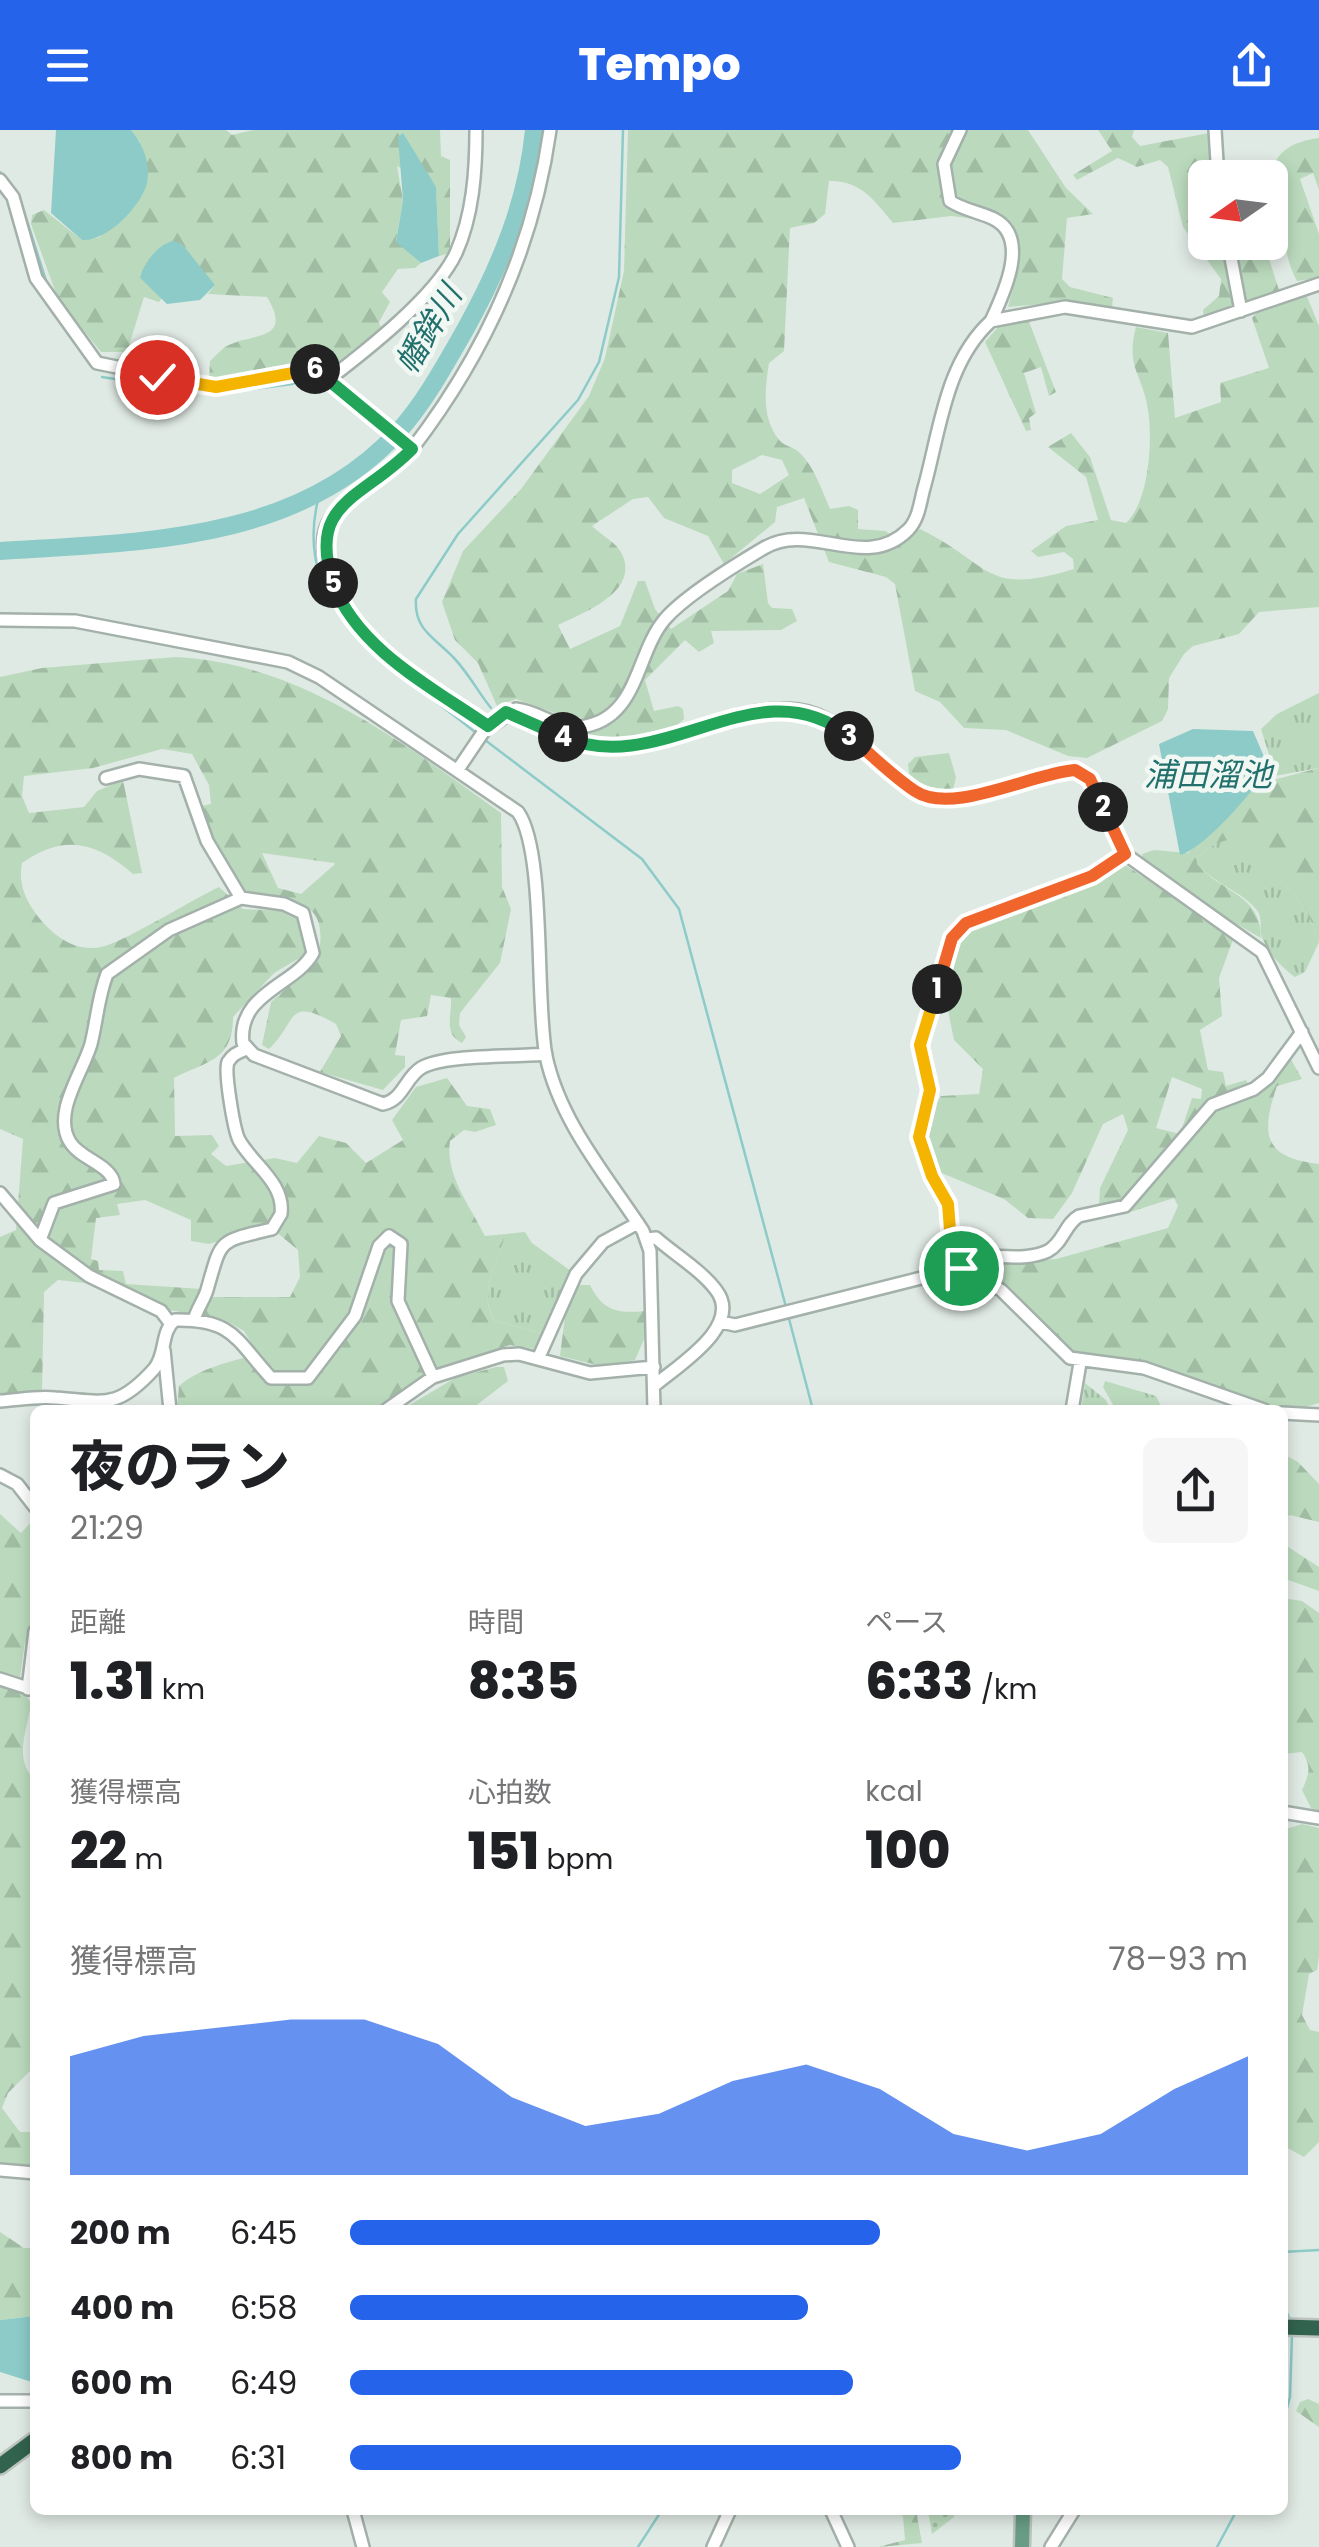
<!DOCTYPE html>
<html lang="ja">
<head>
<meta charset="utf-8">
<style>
	body { margin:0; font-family:Poppins,"Noto Sans JP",sans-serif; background:#f6f6f6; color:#202124; height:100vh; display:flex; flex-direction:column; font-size:38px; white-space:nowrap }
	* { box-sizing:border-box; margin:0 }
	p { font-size:32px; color:#757577 }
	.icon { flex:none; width:55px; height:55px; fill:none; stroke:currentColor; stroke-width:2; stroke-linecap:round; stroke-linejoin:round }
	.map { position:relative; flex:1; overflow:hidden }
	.details { position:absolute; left:30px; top:1275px; width:1258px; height:1110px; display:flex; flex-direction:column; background:#fff; border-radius:15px; box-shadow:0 5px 15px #0003 }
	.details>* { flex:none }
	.needle { width:65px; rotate:256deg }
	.buttons { position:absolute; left:1188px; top:30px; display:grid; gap:20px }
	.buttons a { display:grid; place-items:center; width:100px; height:100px; border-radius:15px; background:#fff; box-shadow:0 5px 15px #0003; font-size:50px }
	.pin { position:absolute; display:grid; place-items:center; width:85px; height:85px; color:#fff; margin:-42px; border:5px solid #fff; border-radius:50%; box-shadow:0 2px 10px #0007 }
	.km { position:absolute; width:50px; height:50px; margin:-25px; border-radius:50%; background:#222; color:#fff; font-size:28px; line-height:50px; text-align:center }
	.round { display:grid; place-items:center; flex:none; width:105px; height:105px; border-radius:15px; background:#f6f6f6 }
	.headline { display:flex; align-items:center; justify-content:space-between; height:170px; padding:0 40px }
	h1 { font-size:55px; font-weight:800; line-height:75px }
	.metrics { display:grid; grid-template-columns:repeat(3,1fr); gap:15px; height:170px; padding:10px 40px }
	.metrics div { display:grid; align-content:center }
	.metrics b { font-size:50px; font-weight:800 }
	.metrics small { font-size:28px; font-weight:400 }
	.metrics p { font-size:28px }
	.chart { height:280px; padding:20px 40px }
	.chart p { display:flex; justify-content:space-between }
	.chart svg { width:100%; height:180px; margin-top:10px; fill:#2563eb; opacity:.7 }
	ul { padding:0 40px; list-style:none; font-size:32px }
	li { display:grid; grid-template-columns:160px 120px 1fr; align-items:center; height:75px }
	li i { height:25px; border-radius:12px; background:#2563eb }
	header { display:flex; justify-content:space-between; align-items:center; height:130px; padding:0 40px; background:#2563eb; color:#fff; font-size:45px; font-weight:800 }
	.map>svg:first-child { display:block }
</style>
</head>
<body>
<header><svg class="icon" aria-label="menu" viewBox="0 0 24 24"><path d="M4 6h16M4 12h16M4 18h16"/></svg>Tempo<svg class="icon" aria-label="share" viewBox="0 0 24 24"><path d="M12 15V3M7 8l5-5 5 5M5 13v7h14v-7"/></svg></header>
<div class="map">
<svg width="1319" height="2417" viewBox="0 0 1319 2417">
	<defs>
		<pattern id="grass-tufts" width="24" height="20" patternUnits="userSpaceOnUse" patternTransform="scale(2.5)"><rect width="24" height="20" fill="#bbdabd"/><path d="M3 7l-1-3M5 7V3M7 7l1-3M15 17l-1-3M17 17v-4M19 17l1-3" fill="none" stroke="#a0bca3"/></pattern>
		<pattern id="forest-firs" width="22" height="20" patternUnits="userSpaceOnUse" patternTransform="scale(2.5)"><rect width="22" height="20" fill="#bbdabd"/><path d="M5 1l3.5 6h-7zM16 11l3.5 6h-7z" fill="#a0bca3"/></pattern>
		<pattern id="garden-dots" width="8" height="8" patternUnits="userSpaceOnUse" patternTransform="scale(2.5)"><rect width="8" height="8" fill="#bbdabd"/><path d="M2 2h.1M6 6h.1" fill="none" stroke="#a0bca3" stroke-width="1.8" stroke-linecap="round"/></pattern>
	</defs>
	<rect width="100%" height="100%" fill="#e0eae4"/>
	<!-- grass -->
	<path fill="url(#grass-tufts)" d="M 1319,563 L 1319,638 L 1268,647 L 1272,634 L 1261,599 L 1277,584 Z
		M 1243,704 L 1307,781 L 1319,812 L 1305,842 L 1295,847 C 1282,838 1269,824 1263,810 C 1258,799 1264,788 1256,779 C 1241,761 1216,755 1197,734 L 1198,727 L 1215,714 Z
		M 525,1102 L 532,1113 L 571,1141 L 545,1204 L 495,1191 C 477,1165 497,1131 506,1104 Z
		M 1105,1251 L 1156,1266 L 1163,1280 L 1116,1280 L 1103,1257 Z
		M 1085,1253 L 1106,1270 L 1110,1280 L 1081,1280 Z"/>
	<!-- forest -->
	<path fill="url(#forest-firs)" fill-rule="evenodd" d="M 131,0 L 226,0 L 232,5 L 253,0 L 440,0 L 441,26 L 450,30 L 450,123 L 439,126 L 436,57 L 397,36 L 403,70 L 396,111 L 421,133 L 415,138 L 398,139 L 382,162 L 390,172 L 379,192 L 381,198 L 326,241 L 313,232 L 221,252 L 209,250 L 210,231 C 216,226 222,218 229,215 C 251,203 294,212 267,167 L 208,164 L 215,155 L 140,148 L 162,168 L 159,172 L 144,167 L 127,222 L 101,222 L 58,169 L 31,94 L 32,85 L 44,80 L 82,110 L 100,107 L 140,12 Z
		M 628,0 L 1028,0 L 1066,58 L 1093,84 L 1067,88 L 1062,149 L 1070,157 L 1113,168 L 1112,177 L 1075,171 L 1008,177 L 1019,136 L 1013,99 L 1002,92 L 951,86 L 893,93 C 874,70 860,50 829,51 L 825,84 L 814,93 L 790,98 L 784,221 L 769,233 C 765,258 761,289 780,311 C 785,316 794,317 800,323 C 815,338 822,361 830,379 L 849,376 L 858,380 L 858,399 L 885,401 L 900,410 L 920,399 C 992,434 983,467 1074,439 L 1073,429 L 1064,422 L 1038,427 L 1031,421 L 1066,396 L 1098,390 L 1086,347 L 1048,317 L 1071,303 L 1090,327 L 1111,390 L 1126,393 C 1149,372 1153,311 1148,280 C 1143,244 1125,238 1136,197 L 1168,203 L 1175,288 L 1221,272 L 1220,253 L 1269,238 L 1252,188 L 1260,179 L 1306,164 L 1319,196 L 1319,477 L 1259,482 L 1239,504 L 1193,516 L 1184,524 L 1169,548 L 1168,579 L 1162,591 L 1087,628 L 1068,626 L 1006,600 L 964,598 L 940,572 L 915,561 L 895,454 L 886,447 L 829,432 L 804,368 L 777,377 L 775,392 L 724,434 L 708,406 L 664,388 L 648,367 L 633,369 L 592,396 C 601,405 616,412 622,424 C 640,462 583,483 558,495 L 570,519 L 620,496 L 638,451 L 645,451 L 655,479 L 671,499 L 728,461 L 737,444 L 763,434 L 768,473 L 772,478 L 792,479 L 797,491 L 781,500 L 711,501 L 714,513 L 699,522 L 685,510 L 645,550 L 654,581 L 678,576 L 683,579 L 684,589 L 675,597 L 598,612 L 580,610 L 579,603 L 594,600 L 591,589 L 563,586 L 516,569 L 497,576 L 478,533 L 455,510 L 442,472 L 463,421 L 521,359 L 589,266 L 605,228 L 624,141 ZM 762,325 L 782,330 L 789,345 L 760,364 L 732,353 L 732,340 Z
		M 1098,0 L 1134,0 L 1132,7 L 1140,16 L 1209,3 L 1213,31 L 1225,34 L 1242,47 L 1205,48 L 1205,112 L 1264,113 L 1279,160 L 1204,188 L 1203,180 L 1219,166 L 1221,149 L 1183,97 L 1168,37 L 1160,30 L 1137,37 L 1118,28 L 1077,50 L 1073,45 L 1112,21 Z
		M 1319,8 L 1319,60 L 1313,43 L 1300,49 L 1319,104 L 1319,148 L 1297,151 C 1289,137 1286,120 1282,105 C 1269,60 1256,16 1319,8 Z
		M 1028,189 L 1056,262 L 1049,266 L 1041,237 L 1024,243 L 1036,283 L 1029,288 L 1031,300 L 1026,301 L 985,212 L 999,196 Z
		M 176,527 C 300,533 403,613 501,683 L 502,757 L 511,779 L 500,833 L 460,883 L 459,895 L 466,907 L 462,913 C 443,904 452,885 451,868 L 431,865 L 427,886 L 401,890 L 395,925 L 405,926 L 405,937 L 383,960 L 320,942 L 341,906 L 336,894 C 285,865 298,892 269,919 L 262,915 L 271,872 L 317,832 C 336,752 273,781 243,760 C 226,748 208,696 201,676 L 211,674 L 209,655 L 192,624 L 162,619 L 93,638 L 24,646 L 22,666 L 29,683 L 84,677 L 97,661 L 123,650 L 142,743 L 133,744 C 97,712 64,703 22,733 C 18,755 26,772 40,789 C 55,807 76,822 101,817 C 121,814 193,769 219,757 L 243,779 L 284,781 L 298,787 L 307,818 L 303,826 L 274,843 L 233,887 C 233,931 207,931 174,948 L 175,1006 L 212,1005 L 219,1016 L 211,1024 L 226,1036 L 275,1028 L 297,1033 L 319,1006 L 346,1013 L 366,1033 L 403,1010 L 392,990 L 416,957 L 447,948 L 467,976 L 490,979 L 496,995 L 475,1002 L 464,1000 L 450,1011 C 445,1045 470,1076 485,1106 L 506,1104 C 497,1131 477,1166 495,1191 L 545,1204 L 535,1219 L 510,1215 L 445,1235 L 372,1280 L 177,1280 L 179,1256 C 202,1237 230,1232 258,1224 L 244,1201 L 225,1190 L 169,1180 L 112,1156 L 58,1150 L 44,1162 L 42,1262 L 0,1266 L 0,1107 L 16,1100 L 23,1009 L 0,999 L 0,547 L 42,538 ZM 262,723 L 334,733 L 335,734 L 301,764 L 278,758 ZM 145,1070 L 191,1090 L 191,1111 L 209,1114 L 269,1096 L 298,1120 L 300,1147 L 290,1167 L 200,1167 L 202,1159 L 126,1154 L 123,1141 L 99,1140 L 98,1131 L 91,1129 L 96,1088 L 120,1085 L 117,1074 Z
		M 949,623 L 956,647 L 953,660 L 928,660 L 909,644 L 908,634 L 915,627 Z
		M 1319,638 L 1319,812 L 1307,781 L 1243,705 L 1215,714 L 1198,727 L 1197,734 C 1223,764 1261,764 1261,808 L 1210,779 L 1143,729 L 1142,724 L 1154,720 L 1188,723 L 1264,645 L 1273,650 Z
		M 1125,735 L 1234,807 L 1219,848 L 1222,886 L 1200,900 L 1208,940 L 1223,942 L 1226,956 L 1246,950 L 1255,967 L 1289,926 L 1302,949 L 1277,956 C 1260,1005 1264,1028 1319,1034 L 1319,1273 C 1253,1295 1196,1242 1134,1230 C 1113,1226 1092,1232 1072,1224 L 985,1140 L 986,1134 L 1056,1129 L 1168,1098 L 1178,1076 L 1174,1068 L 1124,1084 L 1099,1076 L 1100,1058 L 1128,1000 L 1123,984 L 1103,994 L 1072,1063 L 1053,1089 L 1028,1088 L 1004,1069 L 937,1041 C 925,1013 924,992 941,966 L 979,964 L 983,939 L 954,910 L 945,866 L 952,824 L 969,794 ZM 1172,947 L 1202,959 L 1201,969 L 1192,968 L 1180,1004 L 1156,998 Z
		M 579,1155 L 590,1155 C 602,1180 617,1184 644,1181 L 645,1207 L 635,1230 L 601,1236 L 560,1226 L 565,1187 Z
		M 496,1237 L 504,1237 L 508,1251 L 470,1280 L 401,1280 L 455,1248 Z
		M 1283,1324 L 1298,1332 L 1319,1354 L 1319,1392 L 1290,1385 L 1283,1389 Z
		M 0,1384 L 21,1403 L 35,1388 L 35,1514 L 25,1512 L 20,1547 L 0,1541 Z
		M 1282,1413 L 1319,1437 L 1319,1461 L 1283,1448 Z
		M 1289,1469 L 1302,1471 L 1319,1483 L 1319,1681 L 1311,1678 L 1302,1660 C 1309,1645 1312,1636 1302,1622 L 1283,1624 L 1282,1470 Z
		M 0,1557 L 25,1564 L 31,1573 C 27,1602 13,1629 35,1650 L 35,1936 L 8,1963 L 2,1978 L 20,2002 L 35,2002 L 35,2039 L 0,2036 Z
		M 1302,1694 L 1319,1698 L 1319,1826 L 1317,1840 L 1309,1844 L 1302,1885 L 1310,1900 L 1319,1902 L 1319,2012 L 1304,2027 L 1282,2015 L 1283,1700 Z
		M 0,2102 L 24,2118 L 35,2118 L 35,2186 L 0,2190 Z
		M 1308,2269 L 1319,2274 L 1319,2297 L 1296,2281 L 1300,2272 Z
		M 891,2380 L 916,2380 L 922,2413 L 878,2417 L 905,2410 L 903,2386 Z"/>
	<!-- garden -->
	<path fill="url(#garden-dots)" d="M 928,2380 L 955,2380 L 954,2387 L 932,2404 Z"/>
	<!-- water -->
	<path fill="#8ccbc8" d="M 56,0 L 131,0 C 143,14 151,34 147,53 C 141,77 106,112 82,110 L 51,83 Z
		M 403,3 L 436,57 L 439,126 L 421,133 L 396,112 L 403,70 L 398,7 Z
		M 173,111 L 182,114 L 215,155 L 200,170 L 167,174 L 140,148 C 144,133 158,114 173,111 Z
		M 1193,599 L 1253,601 L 1268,636 C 1258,658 1203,720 1180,725 L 1159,614 Z
		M 35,2186 L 35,2253 L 0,2242 L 0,2190 Z"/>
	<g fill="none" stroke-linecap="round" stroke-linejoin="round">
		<!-- stream -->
		<path stroke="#8ccbc8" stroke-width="2.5" d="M 0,42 L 20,69 L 47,154
			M 102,247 L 214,264 L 292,254 L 316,245
			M 337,264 L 362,287
			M 373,296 L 388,311
			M 319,366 C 287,485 399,539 475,602
			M 491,578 C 478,562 467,541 453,527 C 434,507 414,500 416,469 L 458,404 L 578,270 L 599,232 L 619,147 L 623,0
			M 485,610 L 642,729 L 679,779 L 786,1177
			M 788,1185 L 813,1280
			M 1282,2122 L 1319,2120
			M 1282,2171 L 1289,2188
			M 1282,2297 L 1290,2267 L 1292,2205
			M 638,2417 L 662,2380
			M 1217,2417 L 1237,2380"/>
		<!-- river -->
		<path stroke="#8ccbc8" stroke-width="18" d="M 0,421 C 138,412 297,413 398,302 C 425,272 445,235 465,200 C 500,137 527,72 534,0"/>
		<defs>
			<path id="minor" d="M 960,0 L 944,34 L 950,71 C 963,80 980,82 994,89 C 1031,108 1003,165 991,191
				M 1215,0 L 1218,48
				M 0,50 L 13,67 L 36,148 L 97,233 L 216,257 L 316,239 L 412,319 C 391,340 344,369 331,388 C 320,404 323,422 328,440 C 352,515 427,553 488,596
				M 1228,112 L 1241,181
				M 329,249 C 367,220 436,166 456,123 C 473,85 476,41 476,0
				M 412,319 C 485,224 533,120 550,0
				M 0,490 L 75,491 L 288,532 L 319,547 L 518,682 C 546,722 535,869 546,926 C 560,992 607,1046 643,1101 L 650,1121 L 654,1280
				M 506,582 C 537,595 571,617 605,618 C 671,618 733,572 798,580 C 854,586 887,663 937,670 C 968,674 1030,649 1062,641 L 1083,643 L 1095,658 L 1125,724 L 1262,822 L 1319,938
				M 459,638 L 484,601 L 516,579 C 538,581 557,599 580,597 C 639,590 635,524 665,489 C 685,466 737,434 764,418 C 810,390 865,443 908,400 C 919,389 920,372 924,358 C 940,301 945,233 991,191 L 1065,177 L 1192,197 L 1319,154
				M 106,648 L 139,639 L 184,646 L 207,711 L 241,768 L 284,774 L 303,783 L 313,823 C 296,855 237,863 243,913 L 254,925 L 383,974 C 403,970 405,948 421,938 C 443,924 517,927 546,924
				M 0,1063 L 40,1110 L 89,1146 L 161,1181 L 170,1193
				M 646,1109 L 656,1108 C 674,1124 701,1140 716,1160 C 744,1196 677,1236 654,1256
				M 40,1110 L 54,1073 L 114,1054 C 112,1035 80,1029 70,1012 C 52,983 83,942 91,914 C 97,890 98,867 107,844 L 169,800 L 241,768
				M 953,1132 C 980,1118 1018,1135 1048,1121 C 1063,1113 1065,1094 1079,1086 L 1125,1076 L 1212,975 L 1254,959 L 1268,948 L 1302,902
				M 953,1139 L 948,1074 L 920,1016 L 930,960 L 920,915 L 945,827 L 952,807 L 966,793 L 1092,746 L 1125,724
				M 194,1190 C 197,1179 204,1170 207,1160 C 222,1108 217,1112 272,1099 L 281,1084 C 285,1053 253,1035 239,1010 C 234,1000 224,942 228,932 C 232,925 240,921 247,919
				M 721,1192 L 735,1195 L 961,1138 L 1001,1160 L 1070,1228 L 1144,1238 L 1264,1280
				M 164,1220 L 170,1280
				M 538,1229 L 576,1144 L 603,1112 L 638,1093
				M 0,1271 C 18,1270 37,1266 55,1268 C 103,1271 116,1281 154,1239 C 167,1224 160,1202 175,1190 C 234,1189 236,1210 271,1248 L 308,1248 L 355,1186 L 379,1116 L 389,1106 L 401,1114 L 398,1171 L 433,1247
				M 386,1280 L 433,1247 L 503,1225 L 519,1224 L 590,1243 L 654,1237
				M 1072,1280 L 1080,1233
				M 1282,1283 L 1319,1285
				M 0,1345 L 17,1354 L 35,1377
				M 0,1549 L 34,1560
				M 28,1559 L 35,1501
				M 1282,1682 L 1319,1688
				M 0,2040 L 35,2043
				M 0,2271 L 35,2271
				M 353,2380 L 363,2417
				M 831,2380 L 848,2417
				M 713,2417 L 730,2380
				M 1051,2417 L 1074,2380"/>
			<path id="major" d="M 1022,2417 L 1023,2380"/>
			<path id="highway" d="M 1282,2197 L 1319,2198
				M 0,2336 L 35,2310"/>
		</defs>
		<!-- minor casing -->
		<use href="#minor" stroke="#a3b1aa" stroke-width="16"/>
		<!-- major casing -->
		<use href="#major" stroke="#bdc4c0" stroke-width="19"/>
		<!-- highway casing -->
		<use href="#highway" stroke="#bdc4c0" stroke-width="20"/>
		<!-- minor -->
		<use href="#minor" stroke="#fff" stroke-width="11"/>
		<!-- major -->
		<use href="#major" stroke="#689c84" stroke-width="14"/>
		<!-- highway -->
		<use href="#highway" stroke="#31634e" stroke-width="15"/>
	</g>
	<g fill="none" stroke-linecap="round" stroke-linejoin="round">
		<defs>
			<path id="split-1" d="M 937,859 L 920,915 L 930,960 L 919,1007 L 932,1046 L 948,1074 L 953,1138 L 961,1138"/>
			<path id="split-2" d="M 937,859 L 952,808 L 966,793 L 1092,746 L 1125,724 L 1103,677"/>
			<path id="split-3" d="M 849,606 C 871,624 892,646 915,661 C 952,686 1032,643 1075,640 L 1090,649 L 1103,677"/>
			<path id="split-4" d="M 563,607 C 663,650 757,533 849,606"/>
			<path id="split-5" d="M 333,453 C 357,519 433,558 488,596 L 506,582 L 563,607"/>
			<path id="split-6" d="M 315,239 L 412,319 C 362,370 307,371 333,453"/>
			<path id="split-7" d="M 157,247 L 216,257 L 315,239"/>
		</defs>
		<!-- split-1 casing -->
		<use href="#split-1" stroke="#fff" stroke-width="20"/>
		<!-- split-2 casing -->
		<use href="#split-2" stroke="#fff" stroke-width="20"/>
		<!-- split-3 casing -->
		<use href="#split-3" stroke="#fff" stroke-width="20"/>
		<!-- split-4 casing -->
		<use href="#split-4" stroke="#fff" stroke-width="20"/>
		<!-- split-5 casing -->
		<use href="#split-5" stroke="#fff" stroke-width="20"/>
		<!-- split-6 casing -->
		<use href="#split-6" stroke="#fff" stroke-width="20"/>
		<!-- split-7 casing -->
		<use href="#split-7" stroke="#fff" stroke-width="20"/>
		<!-- split-1 -->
		<use href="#split-1" stroke="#f5b400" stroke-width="12"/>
		<!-- split-2 -->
		<use href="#split-2" stroke="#f0652b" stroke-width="12"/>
		<!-- split-3 -->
		<use href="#split-3" stroke="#f0652b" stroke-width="12"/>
		<!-- split-4 -->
		<use href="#split-4" stroke="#22a559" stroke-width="12"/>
		<!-- split-5 -->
		<use href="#split-5" stroke="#22a559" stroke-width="12"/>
		<!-- split-6 -->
		<use href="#split-6" stroke="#22a559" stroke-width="12"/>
		<!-- split-7 -->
		<use href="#split-7" stroke="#f5b400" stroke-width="12"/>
	</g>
	<g text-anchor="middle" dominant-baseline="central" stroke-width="9" stroke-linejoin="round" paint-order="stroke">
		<!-- water labels -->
		<g font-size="32" font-style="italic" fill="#21706d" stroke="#f1f7f2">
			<text transform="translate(428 199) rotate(-59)">幡鉾川</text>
			<text x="1208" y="644">浦田溜池</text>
		</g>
	</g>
</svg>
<div class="buttons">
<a><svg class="needle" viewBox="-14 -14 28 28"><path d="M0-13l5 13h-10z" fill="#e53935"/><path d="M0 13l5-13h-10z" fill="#757577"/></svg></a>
</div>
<div class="pin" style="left:961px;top:1138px;background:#1e9e55"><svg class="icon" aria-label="arrive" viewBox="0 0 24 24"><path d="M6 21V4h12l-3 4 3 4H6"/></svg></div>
<div class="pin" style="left:157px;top:247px;background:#d93025"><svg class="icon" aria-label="check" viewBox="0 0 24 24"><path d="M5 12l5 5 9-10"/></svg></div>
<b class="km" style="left:937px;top:859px">1</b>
<b class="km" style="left:1103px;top:677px">2</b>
<b class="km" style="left:849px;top:606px">3</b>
<b class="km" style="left:563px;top:607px">4</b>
<b class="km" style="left:333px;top:453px">5</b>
<b class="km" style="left:315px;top:239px">6</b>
<section class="details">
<div class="headline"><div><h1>夜のラン</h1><p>21:29</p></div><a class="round"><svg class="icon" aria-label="share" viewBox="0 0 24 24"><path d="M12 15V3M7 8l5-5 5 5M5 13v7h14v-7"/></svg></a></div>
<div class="metrics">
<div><p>距離</p><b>1.31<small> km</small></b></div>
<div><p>時間</p><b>8:35</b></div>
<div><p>ペース</p><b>6:33<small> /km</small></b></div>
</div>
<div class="metrics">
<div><p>獲得標高</p><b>22<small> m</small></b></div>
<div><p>心拍数</p><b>151<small> bpm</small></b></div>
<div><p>kcal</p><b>100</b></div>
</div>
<div class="chart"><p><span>獲得標高</span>78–93 m</p>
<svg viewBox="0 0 160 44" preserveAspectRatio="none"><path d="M0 44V15L10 10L20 8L30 6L40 6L50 12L60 25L70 32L80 29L90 21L100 17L110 23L120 34L130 38L140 34L150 23L160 15V44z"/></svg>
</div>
<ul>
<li><b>200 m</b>6:45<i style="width:59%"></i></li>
<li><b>400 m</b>6:58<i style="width:51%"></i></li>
<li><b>600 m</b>6:49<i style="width:56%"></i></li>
<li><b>800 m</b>6:31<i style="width:68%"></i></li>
</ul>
</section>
</div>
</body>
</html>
